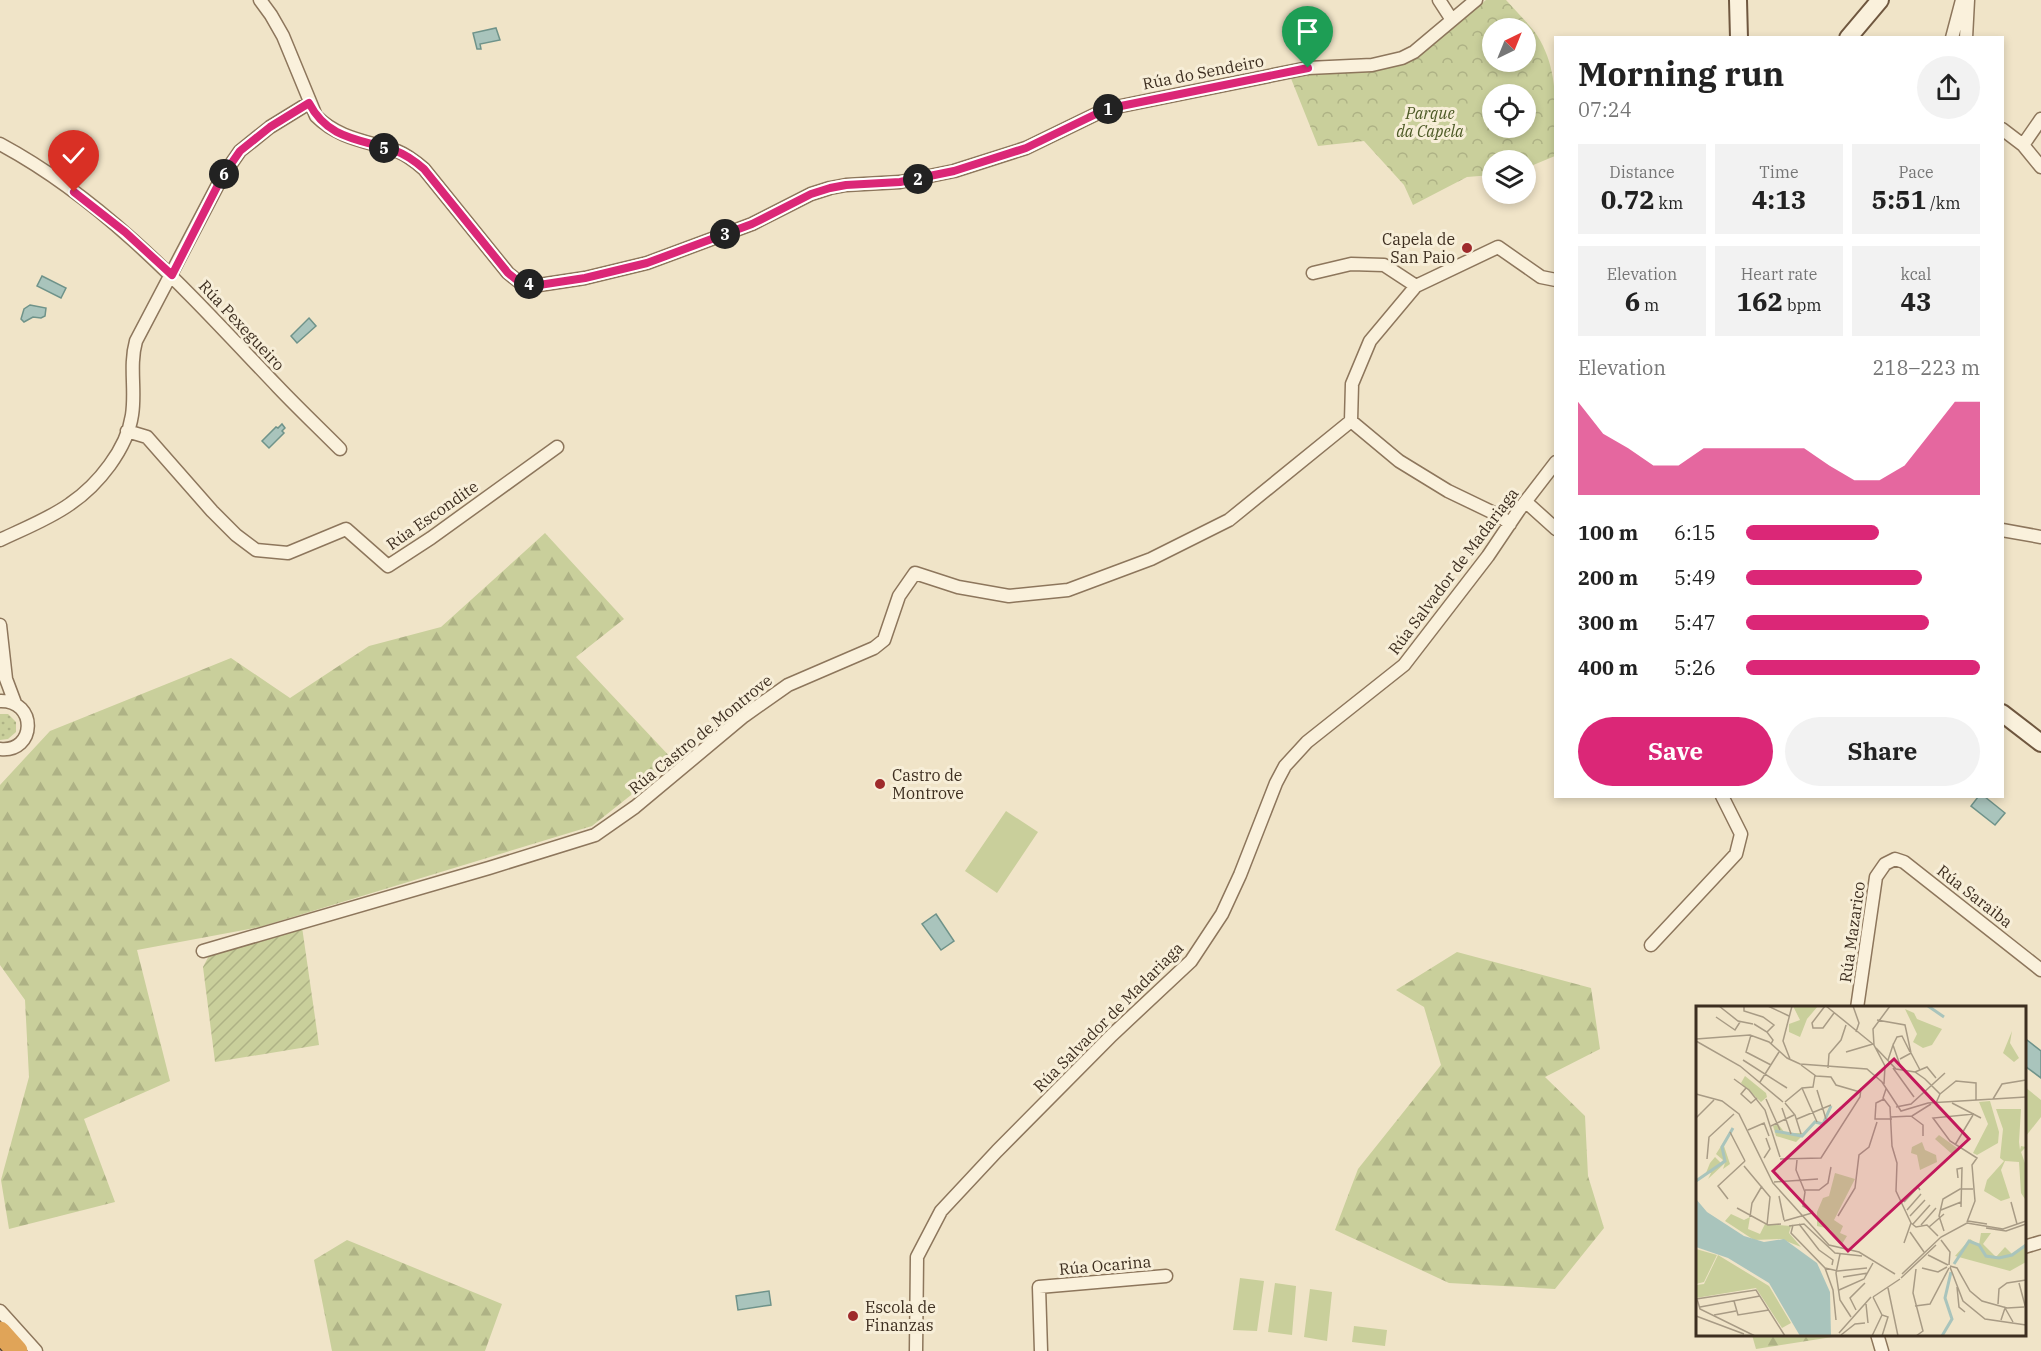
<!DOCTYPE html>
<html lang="en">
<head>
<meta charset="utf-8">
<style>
	body { margin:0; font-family:"IBM Plex Serif",serif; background:#f2f2f2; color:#222; height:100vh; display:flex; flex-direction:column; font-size:22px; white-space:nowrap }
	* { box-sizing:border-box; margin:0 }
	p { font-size:20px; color:#767676 }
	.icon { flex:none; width:33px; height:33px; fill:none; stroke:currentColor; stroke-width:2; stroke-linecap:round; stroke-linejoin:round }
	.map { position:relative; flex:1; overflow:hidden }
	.side { position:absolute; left:1554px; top:36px; width:450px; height:762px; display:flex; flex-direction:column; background:#fff; border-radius:0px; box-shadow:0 3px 9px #0003 }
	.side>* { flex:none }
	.needle { width:39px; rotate:43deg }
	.fabs { position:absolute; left:1482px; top:18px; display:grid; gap:12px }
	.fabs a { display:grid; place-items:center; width:54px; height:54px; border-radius:50%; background:#fff; box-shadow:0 3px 9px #0003; font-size:30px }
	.pin { position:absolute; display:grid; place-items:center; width:51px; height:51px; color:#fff; margin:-62px -26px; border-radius:50% 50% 50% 0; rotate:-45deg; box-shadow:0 0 6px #0007 }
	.pin .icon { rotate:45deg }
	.km { position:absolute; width:30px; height:30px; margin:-15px; border-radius:50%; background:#222; color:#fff; font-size:16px; line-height:30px; text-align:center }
	.round { display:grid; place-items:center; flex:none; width:63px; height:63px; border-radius:32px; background:#f2f2f2 }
	.head { display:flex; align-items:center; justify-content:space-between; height:102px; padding:0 24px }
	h1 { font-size:33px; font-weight:700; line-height:45px }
	.metrics { display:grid; grid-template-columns:repeat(3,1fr); gap:9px; height:102px; padding:6px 24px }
	.metrics div { display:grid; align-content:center; border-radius:0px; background:#f2f2f2; text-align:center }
	.metrics b { font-size:26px; font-weight:700 }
	.metrics small { font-size:16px; font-weight:400 }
	.metrics p { font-size:16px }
	.chart { height:168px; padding:12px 24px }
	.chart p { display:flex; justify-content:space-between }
	.chart svg { width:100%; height:108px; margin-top:6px; fill:#db2777; opacity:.7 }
	.cta { display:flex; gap:12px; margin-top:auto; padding:12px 24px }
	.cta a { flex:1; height:69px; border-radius:36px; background:#db2777; color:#fff; font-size:24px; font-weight:700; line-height:69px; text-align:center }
	.cta a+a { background:#f2f2f2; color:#222 }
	ul { padding:0 24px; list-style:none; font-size:20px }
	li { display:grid; grid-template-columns:96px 72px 1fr; align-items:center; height:45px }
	li i { height:15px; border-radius:8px; background:#db2777 }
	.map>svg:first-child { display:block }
</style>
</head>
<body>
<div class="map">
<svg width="2041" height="1351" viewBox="0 0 2041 1351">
	<defs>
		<pattern id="grass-dots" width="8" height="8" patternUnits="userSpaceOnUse" patternTransform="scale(1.5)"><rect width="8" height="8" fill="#c9cf9b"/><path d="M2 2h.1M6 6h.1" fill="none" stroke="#aeb285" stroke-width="1.8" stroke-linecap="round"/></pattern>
		<pattern id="forest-firs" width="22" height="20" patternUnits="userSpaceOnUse" patternTransform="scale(1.5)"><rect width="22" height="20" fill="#c9cf9b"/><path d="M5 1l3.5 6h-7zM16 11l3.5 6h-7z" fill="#aeb285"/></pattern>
		<pattern id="park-crowns" width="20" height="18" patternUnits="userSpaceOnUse" patternTransform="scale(1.5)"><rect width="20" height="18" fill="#c9cf9b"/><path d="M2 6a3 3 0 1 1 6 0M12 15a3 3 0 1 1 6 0" fill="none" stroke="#aeb285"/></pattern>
		<pattern id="garden-furrows" width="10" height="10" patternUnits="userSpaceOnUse" patternTransform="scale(1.5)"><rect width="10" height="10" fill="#c9cf9b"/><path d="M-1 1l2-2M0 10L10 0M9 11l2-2" fill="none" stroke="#aeb285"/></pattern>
	</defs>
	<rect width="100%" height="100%" fill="#f0e4c8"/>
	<!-- grass -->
	<path fill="url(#grass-dots)" d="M 0,714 L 8,714 L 16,722 L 16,732 L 8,739 L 0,740 Z"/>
	<!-- forest -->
	<path fill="url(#forest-firs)" d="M 545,533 L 624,619 L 576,657 L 674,761 L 592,826 L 260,927 L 137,950 L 170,1081 L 84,1119 L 115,1202 L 9,1229 L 1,1180 L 29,1077 L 25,1000 L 0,965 L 0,785 L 50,731 L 231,658 L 290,698 L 369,646 L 441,627 Z
		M 1457,952 L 1591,988 L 1600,1049 L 1545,1077 L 1585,1116 L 1588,1176 L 1604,1228 L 1555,1289 L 1449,1283 L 1335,1230 L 1358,1169 L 1441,1065 L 1424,1007 L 1396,990 Z
		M 347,1240 L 502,1304 L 485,1351 L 332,1351 L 314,1260 Z
		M 1752,1335 L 1752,1334 L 1845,1335 L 1756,1349 Z"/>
	<!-- park -->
	<path fill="url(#park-crowns)" fill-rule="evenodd" d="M 1486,0 L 1506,0 C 1515,10 1525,20 1534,31 C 1561,68 1555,113 1555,156 L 1526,168 L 1526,160 L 1492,160 L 1492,175 L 1467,177 L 1413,205 L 1404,185 L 1364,141 L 1318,146 L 1290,76 L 1336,70 L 1375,71 L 1407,63 ZM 1492,28 L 1526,28 L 1526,62 L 1492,62 ZM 1492,94 L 1526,94 L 1526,128 L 1492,128 Z"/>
	<!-- garden -->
	<path fill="url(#garden-furrows)" d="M 302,927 L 319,1045 L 215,1062 L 203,967 L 212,950 Z"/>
	<!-- pitch -->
	<path fill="#c9cf9b" d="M 1006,811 L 1038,832 L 997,893 L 965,871 Z
		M 2025,1087 L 2041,1100 L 2041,1117 L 2026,1136 Z
		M 1240,1278 L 1264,1281 L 1257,1331 L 1233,1330 Z
		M 1275,1283 L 1296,1286 L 1292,1335 L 1268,1332 Z
		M 1310,1289 L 1332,1292 L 1327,1341 L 1304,1337 Z
		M 1354,1326 L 1387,1330 L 1385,1346 L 1352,1342 Z"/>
	<!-- water -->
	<path fill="#a9c4bc" stroke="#6f938a" stroke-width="1.5" d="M 496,28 L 500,40 L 480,44 L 481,49 L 477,49 L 473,33 Z
		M 42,276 L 66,288 L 61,298 L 37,286 Z
		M 30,305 L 46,308 L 45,316 L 41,318 L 33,317 L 24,322 L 21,319 L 24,309 Z
		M 309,318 L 316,326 L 297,343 L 291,336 Z
		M 282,424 L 285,428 L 282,431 L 284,433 L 269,448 L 262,441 L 276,427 L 278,428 Z
		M 1978,797 L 1985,797 L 2005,813 L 1995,825 L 1971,806 Z
		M 936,914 L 954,941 L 941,950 L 922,924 Z
		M 2027,1040 L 2041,1051 L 2041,1078 L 2025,1066 L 2025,1044 Z
		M 769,1291 L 771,1305 L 738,1310 L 736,1296 Z"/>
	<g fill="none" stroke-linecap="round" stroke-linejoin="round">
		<defs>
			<path id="street" d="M 260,0 L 271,15 L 283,36 L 316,116 C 339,139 367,141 397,151 C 407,155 416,162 424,169 L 508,273 L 518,281 L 528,284 L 539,285 L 585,278 L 647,263 L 752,224 L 811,194 L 830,188 L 846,185 L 900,182 L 954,171 L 1026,148 L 1096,114 L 1116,107 L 1308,68 L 1372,65 L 1402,58 L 1414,52 L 1476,0
				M 1439,0 L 1452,20
				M 1952,38 L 1962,0
				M 1966,38 L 1968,0
				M 2002,129 L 2023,145 L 2041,167
				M 0,144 C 110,203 193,298 278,387 C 298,408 319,428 340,449
				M 2023,145 L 2041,119
				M 1313,273 L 1351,264 L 1384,265 L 1416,286
				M 127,431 L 147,437 L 212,511 L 236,535 L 256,550 L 288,553 L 346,529 L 388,566 L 431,538 L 557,447
				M 1526,502 L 1556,529
				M 1510,524 L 1500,516 L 1448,491 L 1399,461 L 1351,421 L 1352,384 L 1370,341 L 1416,286 L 1498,247 L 1541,277 L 1556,280
				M 2002,530 L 2041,537
				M 0,540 C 23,529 49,519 70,504 C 98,485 127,449 132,415 C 136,390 129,366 136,341 L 222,177 L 240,151 L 270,127 L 309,103
				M 0,625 L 6,679 L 15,703
				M 0,701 C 38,700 36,753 0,749
				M 1651,945 L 1736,854 L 1741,834 L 1722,796
				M 203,951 L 489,868 L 595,835 L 635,807 L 744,716 L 788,685 L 874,648 L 884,640 L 899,596 L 915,573 L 958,587 L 1009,596 L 1068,590 L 1151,559 L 1229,520 L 1351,421
				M 1857,1008 L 1876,877 L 1885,864 L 1895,859 L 1904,862 L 2041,970
				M 2024,1247 L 2041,1242
				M 0,1311 L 36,1351
				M 1877,1334 L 1882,1351
				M 916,1351 L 917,1257 L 941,1211 L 997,1151 L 1112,1035 L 1191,961 L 1222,914 L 1240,875 L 1276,783 L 1285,766 L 1307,742 L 1404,665 L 1488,556 L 1519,510 L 1556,462
				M 1041,1351 L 1039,1287 L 1166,1276"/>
			<path id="secondary" d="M 1738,0 L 1739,38
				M 1848,38 L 1880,0
				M 2002,713 L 2041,743"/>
			<path id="highway" d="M 0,1332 L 17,1351"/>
		</defs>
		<!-- street casing -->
		<use href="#street" stroke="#8d765c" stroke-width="15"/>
		<!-- secondary casing -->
		<use href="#secondary" stroke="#6f573f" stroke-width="20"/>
		<!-- highway casing -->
		<use href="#highway" stroke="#5b4430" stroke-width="24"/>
		<!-- street -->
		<use href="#street" stroke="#faf1dc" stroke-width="12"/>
		<!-- secondary -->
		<use href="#secondary" stroke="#faf1dc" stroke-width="16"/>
		<!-- highway -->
		<use href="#highway" stroke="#e0a458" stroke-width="21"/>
	</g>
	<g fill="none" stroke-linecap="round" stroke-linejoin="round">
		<defs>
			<path id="route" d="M 74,192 L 125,232 L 172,275 L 222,177 L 240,151 L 270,127 L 309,103 C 328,140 361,139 396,151 C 407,155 416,162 424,169 L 508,273 L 518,281 L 528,284 L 539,285 L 585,278 L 647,263 L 752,224 L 811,194 L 830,188 L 846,185 L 900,182 L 954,171 L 1026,148 L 1096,114 L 1116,107 L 1308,68"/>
		</defs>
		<!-- route casing -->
		<use href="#route" stroke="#fff" stroke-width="12"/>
		<!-- route -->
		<use href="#route" stroke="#db2777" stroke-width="8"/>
	</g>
	<!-- markers -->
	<g fill="#9e2a2b" stroke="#f7eed8" stroke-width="2">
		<circle cx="1467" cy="248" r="6"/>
		<circle cx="880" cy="784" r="6"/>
		<circle cx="853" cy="1316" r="6"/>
	</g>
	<g text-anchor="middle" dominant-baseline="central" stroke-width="6" stroke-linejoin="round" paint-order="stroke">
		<!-- street labels -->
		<g font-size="16" fill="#3d2e20" stroke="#f7eed8">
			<text transform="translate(1203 72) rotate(-11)">Rúa do Sendeiro</text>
			<text transform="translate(242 325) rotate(47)">Rúa Pexegueiro</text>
			<text transform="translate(432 515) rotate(-35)">Rúa Escondite</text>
			<text transform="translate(1453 571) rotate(-53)">Rúa Salvador de Madariaga</text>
			<text transform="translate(700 734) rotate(-39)">Rúa Castro de Montrove</text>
			<text transform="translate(1975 896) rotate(38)">Rúa Saraiba</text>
			<text transform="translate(1852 932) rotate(-82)">Rúa Mazarico</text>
			<text transform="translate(1108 1017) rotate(-45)">Rúa Salvador de Madariaga</text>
			<text transform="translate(1105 1265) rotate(-5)">Rúa Ocarina</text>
		</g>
		<!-- park labels -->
		<g font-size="16" font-style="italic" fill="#4d5a26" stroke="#f7eed8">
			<text x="1430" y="113">Parque<tspan x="1430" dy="18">da Capela</tspan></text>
		</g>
		<!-- poi labels -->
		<g font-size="16" fill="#3d2e20" stroke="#f7eed8" text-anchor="start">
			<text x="1455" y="239" text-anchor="end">Capela de<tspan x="1455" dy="18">San Paio</tspan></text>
			<text x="892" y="775">Castro de<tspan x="892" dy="18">Montrove</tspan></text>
			<text x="865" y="1307">Escola de<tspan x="865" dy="18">Finanzas</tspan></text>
		</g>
	</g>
	<!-- overview -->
	<g transform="translate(1696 1006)">
		<rect width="330" height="330" fill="#f0e4c8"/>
		<path d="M 0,243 L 21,249 L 8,276 L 0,278 Z" fill="#c9cf9b"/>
		<path d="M 97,0 L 122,0 L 111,13 L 104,31 L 93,26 L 93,18 L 104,14 ZM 209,3 L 218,7 L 221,13 L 246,23 L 236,39 L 227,42 L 217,36 L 221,28 ZM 316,25 L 314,37 L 323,52 L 318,56 L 307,47 ZM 294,95 L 303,126 L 302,137 L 281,149 L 277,147 L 292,118 L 283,96 ZM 300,103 L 325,103 L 323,136 L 324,144 L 325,140 L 330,141 L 325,146 L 330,160 L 329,193 L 325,187 L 323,156 L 309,155 L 305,164 L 314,192 L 305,195 L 288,185 L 291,174 L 308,155 L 304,152 L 307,123 ZM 243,129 L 261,142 L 256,148 L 239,133 ZM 226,136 L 229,144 L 240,149 L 241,156 L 224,164 L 221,149 L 215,147 L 216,141 ZM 27,137 L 34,158 L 27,163 L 29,157 L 12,173 L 15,167 L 10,167 L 14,157 L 19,151 L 25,157 L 27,154 L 20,148 ZM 139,167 L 159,173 L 138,214 L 147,220 L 144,227 L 151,230 L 146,238 L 134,223 L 121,220 L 121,206 L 127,192 L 133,190 ZM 285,227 L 295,227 L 287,238 L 300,251 L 309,241 L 317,249 L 330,238 L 330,256 L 314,265 L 259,250 L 274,233 L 283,239 Z" fill="#c9cf9b"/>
		<path d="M 49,70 L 70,87 L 71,91 L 65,96 L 45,77 ZM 82,118 L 89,127 L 109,127 L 100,136 L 80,130 L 77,120 ZM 35,208 L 48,214 L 54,211 L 52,223 L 64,228 L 69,218 L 95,220 L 93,227 L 105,241 L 85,233 L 58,234 L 29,215 ZM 22,249 L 73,280 L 95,317 L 86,322 L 60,282 L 0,292 L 0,279 L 8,278 Z" fill="#c9cf9b"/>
		<path d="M 0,193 L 11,206 L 48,230 L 68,236 L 88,233 L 121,257 L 134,286 L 135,330 L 104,330 L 73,277 L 32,252 L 0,241 Z" fill="#a9c4bc"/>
		<path fill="none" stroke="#a9c4bc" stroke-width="3" d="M 232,0 L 248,11M 79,125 L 106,130 L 119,116 L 127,118 L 135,100M 0,175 L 29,155 L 26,141 L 37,122M 258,258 L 273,235 L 283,239 L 290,250 L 303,252 L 316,249 L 330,239M 246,330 L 256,313 L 249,292 L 255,266"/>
		<path fill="none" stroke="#a89b85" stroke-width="1.5" d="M 23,0 L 42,15 L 57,18M 48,0 L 48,5 L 67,11 L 78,19 L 71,26M 72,0 L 93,10M 129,0 L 116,17 L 117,22 L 127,22 L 138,7M 130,0 L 178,39M 157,0 L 163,17 L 160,26M 20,11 L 39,24 L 44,16M 181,14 L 209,19 L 215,47M 58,18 L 71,26 L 77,34 L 75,38M 55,29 L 50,46 L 75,59M 0,33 L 54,29 L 73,36 L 91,52 L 104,58 L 171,63 L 186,76 L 205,105 L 232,97 L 330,91M 0,35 L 44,60 L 87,96M 197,39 L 201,31 L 206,30 L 214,46M 180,42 L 200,63 L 219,66 L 229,73 L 244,88 L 240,97M 150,46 L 177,38M 94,53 L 87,35 L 96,0M 204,53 L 215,47 L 224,64M 47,54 L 91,82M 192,54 L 197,39 L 205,62M 105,59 L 120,70 L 135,71 L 140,79 L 164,86M 132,62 L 133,48 L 145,34 L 150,19M 197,62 L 218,91M 219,66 L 231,61 L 240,72M 38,73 L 53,84 L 69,104 L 84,151M 64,76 L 83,46M 188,78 L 189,60 L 178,39 L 177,23 L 194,0M 50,82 L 45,88 L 55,97 L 61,92M 106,82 L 121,116M 190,83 L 187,92 L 194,101 L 196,140 L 201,157 L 200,185 L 215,217 L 208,237M 121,84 L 130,113M 0,88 L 26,95 L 43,108 L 77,177 L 133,239 L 163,246 L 199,268M 244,88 L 260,75 L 280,77 L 280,94M 70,93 L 84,124M 188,93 L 180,97 L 179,113 L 196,113M 297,93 L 306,78 L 330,74M 89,96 L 106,82 L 117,81 L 119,69M 89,97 L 99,109 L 105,128M 256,97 L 285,112M 200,101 L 215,98 L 249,67M 86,102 L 95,128M 215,110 L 227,119 L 227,130M 195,111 L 216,110 L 235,98M 0,112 L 18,94M 101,113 L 135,99M 75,120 L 98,109M 52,124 L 68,117 L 73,130M 34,126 L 49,155M 259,139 L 277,109M 68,152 L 74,143 L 70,132M 11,153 L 13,131 L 38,108M 84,153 L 125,152 L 164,91 L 165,82M 101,154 L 100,164 L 109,186 L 107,200 L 117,206M 48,160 L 74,191 L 71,219M 262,172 L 261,163 L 266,162 L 265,201M 78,176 L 122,173M 109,184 L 123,184 L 132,177 L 135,161M 83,190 L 88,214M 32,193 L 22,180 L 49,155M 208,196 L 222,181 L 224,184M 315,196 L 321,218M 41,202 L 72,219 L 85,218M 211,204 L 225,188M 245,204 L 265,196M 142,210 L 159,182 L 163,149 L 173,141 L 181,116M 214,210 L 229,194M 54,211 L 56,197 L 66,180M 88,215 L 116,207M 272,215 L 291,218M 271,216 L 279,195 L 276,159 L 281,152 L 254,135 L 237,112 L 278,108M 215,217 L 220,221 L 231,219 L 242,230M 103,218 L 123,244 L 137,254 L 136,259M 217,218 L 234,199M 97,219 L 95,227 L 129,262 L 137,284 L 140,314M 225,219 L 240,202M 93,220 L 108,218 L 139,247 L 166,250M 233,221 L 248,208M 290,222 L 310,225 L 330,218M 248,225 L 243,210 L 247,193 L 264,183 L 277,183M 214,226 L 228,246M 245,234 L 254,246 L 253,259M 144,248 L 140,267 L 144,294 L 155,311M 232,249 L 252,259M 254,260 L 261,262 L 274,285 L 286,295 L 311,302 L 328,301M 254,261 L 267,295 L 289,313 L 330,319M 129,262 L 142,265 L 171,262M 226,262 L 242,266 L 251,261M 206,268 L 245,231 L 271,217 L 307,223 L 330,215M 147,271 L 172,267M 205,272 L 240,239M 323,277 L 330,303M 261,281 L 263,301 L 269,306M 192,282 L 202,330M 143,284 L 168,273 L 177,257M 177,291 L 186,309 L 192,311 L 186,330M 177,291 L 204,273M 0,293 L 60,284 L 89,330M 1,293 L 4,303 L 59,330M 38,295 L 42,309 L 73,304M 170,298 L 172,317M 302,298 L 303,283 L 311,277 L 330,274M 219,300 L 234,298 L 253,262M 4,301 L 64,290M 160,304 L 154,292 L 169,277M 18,309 L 40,305M 0,310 L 48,328M 305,314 L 309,302 L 317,316M 143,327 L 175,291M 145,329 L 159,318 L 169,317M 176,330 L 186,309M 220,330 L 227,325 L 217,287 L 220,263"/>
		<path fill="#c2185b" fill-opacity="0.15" stroke="#c2185b" stroke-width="3" d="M 198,53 L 273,133 L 152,245 L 77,165 Z"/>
		<rect width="330" height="330" fill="none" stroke="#3d2e20" stroke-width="3"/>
	</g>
</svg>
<div class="fabs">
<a><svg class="needle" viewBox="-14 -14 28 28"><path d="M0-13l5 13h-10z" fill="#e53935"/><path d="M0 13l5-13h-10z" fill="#767676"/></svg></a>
<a><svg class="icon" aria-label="locate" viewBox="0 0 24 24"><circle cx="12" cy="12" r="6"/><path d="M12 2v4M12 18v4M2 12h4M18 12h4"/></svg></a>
<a><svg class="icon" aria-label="layers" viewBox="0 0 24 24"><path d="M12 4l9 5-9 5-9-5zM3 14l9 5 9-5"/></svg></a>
</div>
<div class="pin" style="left:1308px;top:68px;background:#1e9e55"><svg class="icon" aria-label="arrive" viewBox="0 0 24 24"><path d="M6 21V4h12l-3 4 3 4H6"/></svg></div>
<div class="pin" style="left:74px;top:192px;background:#d93025"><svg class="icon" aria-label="check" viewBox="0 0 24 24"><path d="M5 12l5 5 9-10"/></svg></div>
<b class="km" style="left:1108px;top:109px">1</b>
<b class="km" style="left:918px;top:179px">2</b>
<b class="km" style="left:725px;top:234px">3</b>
<b class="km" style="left:529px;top:284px">4</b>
<b class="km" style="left:384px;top:148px">5</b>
<b class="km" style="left:224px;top:174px">6</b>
<section class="side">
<div class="head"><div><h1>Morning run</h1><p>07:24</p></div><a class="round"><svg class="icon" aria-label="share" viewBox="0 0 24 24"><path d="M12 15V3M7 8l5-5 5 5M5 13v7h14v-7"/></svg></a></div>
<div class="metrics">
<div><p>Distance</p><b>0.72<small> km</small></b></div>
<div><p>Time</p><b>4:13</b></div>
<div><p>Pace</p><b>5:51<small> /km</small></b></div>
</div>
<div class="metrics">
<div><p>Elevation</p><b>6<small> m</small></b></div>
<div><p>Heart rate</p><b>162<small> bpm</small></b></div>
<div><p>kcal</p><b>43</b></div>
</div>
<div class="chart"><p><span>Elevation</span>218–223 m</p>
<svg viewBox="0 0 160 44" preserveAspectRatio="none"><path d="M0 44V6L10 19L20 25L30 32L40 32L50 25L60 25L70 25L80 25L90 25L100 32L110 38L120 38L130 32L140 19L150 6L160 6V44z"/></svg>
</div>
<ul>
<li><b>100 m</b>6:15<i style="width:57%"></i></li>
<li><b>200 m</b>5:49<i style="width:75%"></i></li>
<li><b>300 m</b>5:47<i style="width:78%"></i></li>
<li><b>400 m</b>5:26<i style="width:100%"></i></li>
</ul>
<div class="cta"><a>Save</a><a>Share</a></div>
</section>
</div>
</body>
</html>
